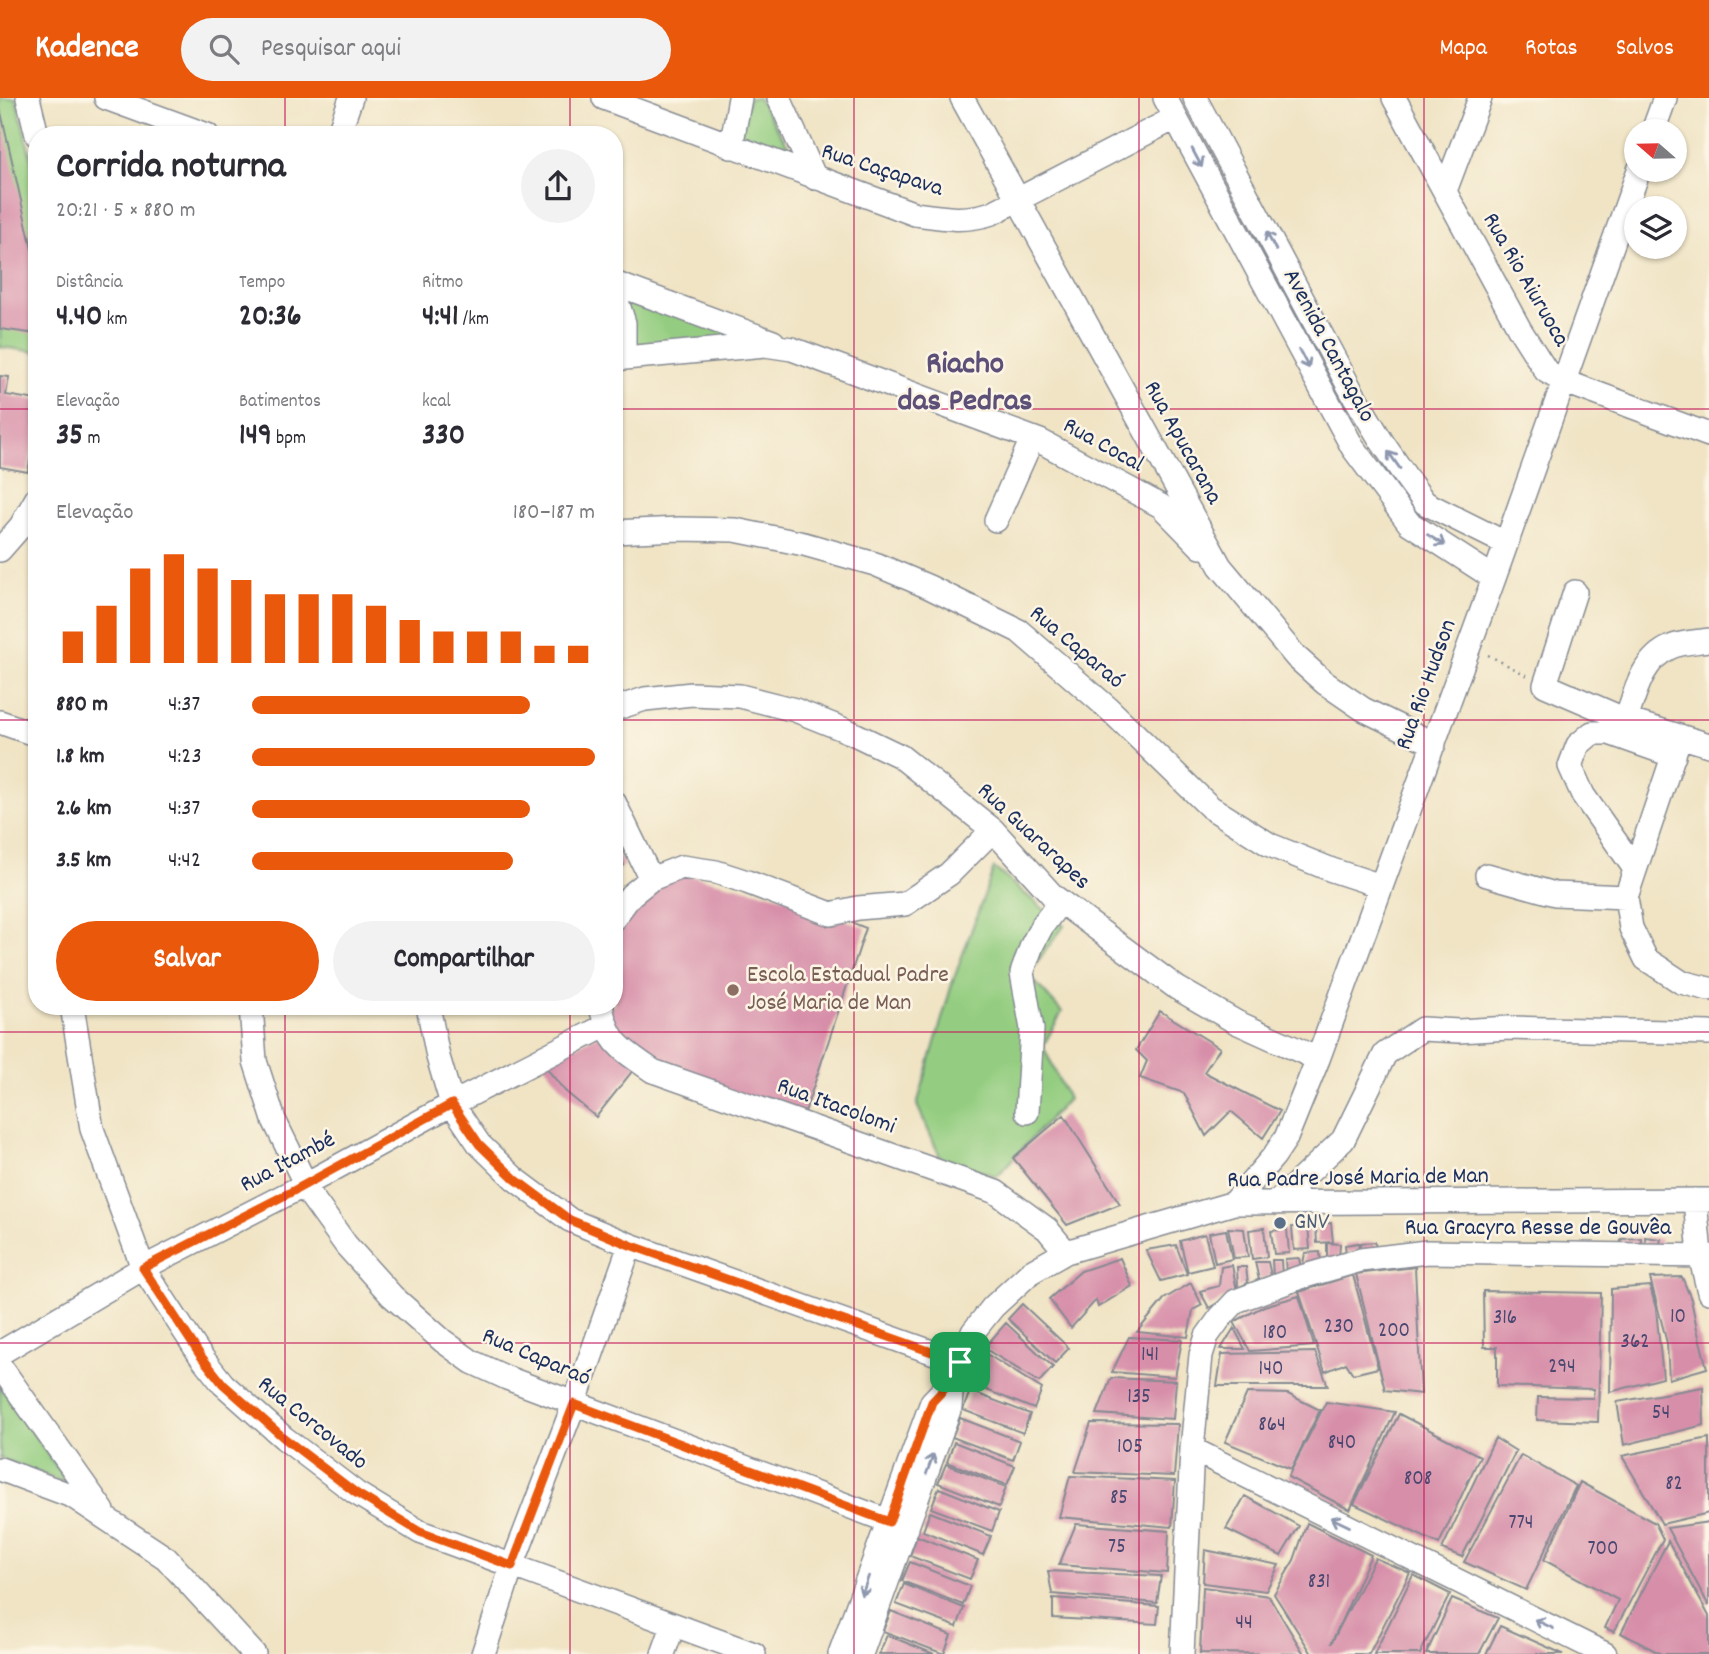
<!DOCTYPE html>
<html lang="pt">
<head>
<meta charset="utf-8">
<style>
	body { margin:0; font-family:Dekko,sans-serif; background:#f2f2f3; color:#2b2b33; height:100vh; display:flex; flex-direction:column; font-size:26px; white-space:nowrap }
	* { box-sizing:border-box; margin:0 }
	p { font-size:23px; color:#7c7c81 }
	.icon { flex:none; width:38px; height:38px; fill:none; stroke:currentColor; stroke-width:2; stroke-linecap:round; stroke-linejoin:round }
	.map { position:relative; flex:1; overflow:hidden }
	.sheet { position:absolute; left:28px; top:28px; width:595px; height:889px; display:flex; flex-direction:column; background:#fff; border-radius:28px; box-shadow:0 2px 5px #0004 }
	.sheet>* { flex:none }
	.needle { width:46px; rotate:290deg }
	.tools { position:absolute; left:1624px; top:21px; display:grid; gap:14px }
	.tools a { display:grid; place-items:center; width:63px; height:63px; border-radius:50%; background:#fff; box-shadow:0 2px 5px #0004; font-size:35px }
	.pin { position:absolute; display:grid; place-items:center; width:60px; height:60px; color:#fff; margin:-30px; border-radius:14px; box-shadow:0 4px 10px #0006 }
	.round { display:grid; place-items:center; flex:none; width:74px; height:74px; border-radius:37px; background:#f2f2f3 }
	.overview { display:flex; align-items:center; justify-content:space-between; height:119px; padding:0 28px }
	h1 { font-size:38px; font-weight:800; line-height:52px }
	.metrics { display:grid; grid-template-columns:repeat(3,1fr); gap:10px; height:119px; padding:7px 28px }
	.metrics div { display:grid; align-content:center }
	.metrics b { font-size:30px; font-weight:800 }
	.metrics small { font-size:19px; font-weight:400 }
	.metrics p { font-size:19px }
	.chart { height:196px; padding:14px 28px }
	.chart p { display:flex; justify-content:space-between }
	.chart svg { width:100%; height:126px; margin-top:7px; stroke:#ea580c; stroke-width:6 }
	.primary-button { display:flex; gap:14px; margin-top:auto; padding:14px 28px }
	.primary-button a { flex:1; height:80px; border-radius:42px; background:#ea580c; color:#fff; font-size:28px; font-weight:800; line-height:80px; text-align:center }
	.primary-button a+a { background:#f2f2f3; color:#2b2b33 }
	ul { padding:0 28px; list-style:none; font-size:23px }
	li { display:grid; grid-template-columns:112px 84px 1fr; align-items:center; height:52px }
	li i { height:18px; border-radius:9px; background:#ea580c }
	header { display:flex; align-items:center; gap:42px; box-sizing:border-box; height:98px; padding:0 35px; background:#ea580c; color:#fff }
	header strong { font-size:33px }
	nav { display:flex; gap:38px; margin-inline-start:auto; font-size:24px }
	.search { width:490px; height:63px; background:#f2f2f3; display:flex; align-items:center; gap:18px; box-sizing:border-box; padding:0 24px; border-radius:38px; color:#7c7c81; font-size:26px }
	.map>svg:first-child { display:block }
</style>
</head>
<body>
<header>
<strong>Kadence</strong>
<div class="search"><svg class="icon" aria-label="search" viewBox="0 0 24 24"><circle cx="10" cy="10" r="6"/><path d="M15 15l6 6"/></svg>Pesquisar aqui</div>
<nav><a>Mapa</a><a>Rotas</a><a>Salvos</a></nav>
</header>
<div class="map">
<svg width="1709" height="1556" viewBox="0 0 1709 1556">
	<rect width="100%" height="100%" fill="#fcf5e5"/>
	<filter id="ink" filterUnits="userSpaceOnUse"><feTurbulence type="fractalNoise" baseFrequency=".0143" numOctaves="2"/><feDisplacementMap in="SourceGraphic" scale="14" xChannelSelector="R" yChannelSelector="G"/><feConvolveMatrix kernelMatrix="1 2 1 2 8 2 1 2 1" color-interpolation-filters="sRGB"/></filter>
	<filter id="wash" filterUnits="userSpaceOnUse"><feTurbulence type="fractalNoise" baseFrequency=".00686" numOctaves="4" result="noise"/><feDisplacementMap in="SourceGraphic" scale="28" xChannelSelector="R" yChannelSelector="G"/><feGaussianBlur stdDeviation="1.57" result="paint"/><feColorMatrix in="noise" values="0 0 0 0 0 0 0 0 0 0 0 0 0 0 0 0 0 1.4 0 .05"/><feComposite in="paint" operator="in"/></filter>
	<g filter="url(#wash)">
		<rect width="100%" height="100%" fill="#f0e4c5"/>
		<!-- green -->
		<path fill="#94cd81" stroke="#587e70" stroke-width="2" d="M 0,0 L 16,0 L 37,84 L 37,254 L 0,249 Z
			M 749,0 L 758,0 L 796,60 L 738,41 Z
			M 622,193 L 751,241 L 627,255 Z
			M 994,770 L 1064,828 L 1028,876 L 1062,914 L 1043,948 L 1068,1001 L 997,1078 L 941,1061 L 917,1007 L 952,886 Z
			M 0,1280 L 29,1329 L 68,1386 L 0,1360 Z"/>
		<g id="blocks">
			<!-- building -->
			<path fill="#d78ea9" d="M 0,10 L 37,173 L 37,236 L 0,231 Z
				M 0,278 L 9,279 L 6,297 L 37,302 L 37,323 L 28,374 L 0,369 Z
				M 614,748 L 624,767 L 614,778 Z
				M 684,776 L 792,801 L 866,830 L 803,1020 L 619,950 L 602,908 L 614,908 L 614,831 L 643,787 Z
				M 1160,913 L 1220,950 L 1204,974 L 1280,1013 L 1263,1040 L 1231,1013 L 1206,1038 L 1184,995 L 1140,980 L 1147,963 L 1136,952 Z
				M 603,934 L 637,967 L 596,1019 L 565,993 L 543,966 Z
				M 1064,1017 L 1120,1106 L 1067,1127 L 1013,1060 Z
				M 1331,1125 L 1333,1144 L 1317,1145 L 1316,1127 Z
				M 1308,1127 L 1310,1151 L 1294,1152 L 1292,1129 Z
				M 1228,1130 L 1244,1131 L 1248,1159 L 1234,1160 Z
				M 1264,1130 L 1267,1159 L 1252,1161 L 1249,1132 Z
				M 1287,1131 L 1289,1155 L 1274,1156 L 1271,1133 Z
				M 1226,1132 L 1232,1161 L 1215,1165 L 1209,1135 Z
				M 1205,1136 L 1213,1168 L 1188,1174 L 1180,1143 Z
				M 1645,1139 L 1661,1141 L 1659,1150 L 1646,1149 Z
				M 1641,1140 L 1642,1151 L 1620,1152 L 1621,1141 Z
				M 1375,1144 L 1376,1153 L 1360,1154 L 1360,1145 Z
				M 1327,1145 L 1340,1146 L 1339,1160 L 1327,1160 Z
				M 1358,1145 L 1359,1153 L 1346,1155 L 1345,1147 Z
				M 1176,1147 L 1187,1176 L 1161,1183 L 1146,1152 Z
				M 1320,1154 L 1321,1165 L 1303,1166 L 1305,1155 Z
				M 1120,1160 L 1132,1188 L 1098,1209 L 1096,1202 L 1071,1230 L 1049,1201 L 1081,1173 Z
				M 1299,1160 L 1301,1170 L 1286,1174 L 1285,1161 Z
				M 1272,1162 L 1281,1162 L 1282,1179 L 1273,1179 Z
				M 1255,1164 L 1268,1164 L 1271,1178 L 1259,1182 Z
				M 1232,1167 L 1237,1193 L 1209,1210 L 1200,1193 L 1219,1188 L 1221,1169 Z
				M 1237,1169 L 1246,1169 L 1248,1185 L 1238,1190 Z
				M 1415,1169 L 1421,1296 L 1385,1292 L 1356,1176 Z
				M 1353,1177 L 1378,1270 L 1353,1276 L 1346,1265 L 1325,1274 L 1299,1194 Z
				M 1682,1179 L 1691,1201 L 1697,1231 L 1707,1270 L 1669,1281 L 1667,1245 L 1650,1180 Z
				M 1191,1185 L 1202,1207 L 1193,1212 L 1188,1239 L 1137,1234 L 1164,1201 Z
				M 1650,1188 L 1656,1211 L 1663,1280 L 1610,1294 L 1611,1191 Z
				M 1483,1193 L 1601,1195 L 1598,1324 L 1537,1322 L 1538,1299 L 1593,1300 L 1594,1291 L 1497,1288 L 1497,1249 L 1484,1249 Z
				M 1299,1198 L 1314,1248 L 1250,1253 L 1234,1224 L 1264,1208 Z
				M 1022,1206 L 1069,1250 L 1055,1265 L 1008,1221 Z
				M 1006,1225 L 1053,1269 L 1039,1284 L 984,1250 Z
				M 1234,1230 L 1245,1251 L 1221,1251 Z
				M 1129,1239 L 1182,1242 L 1175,1279 L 1112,1274 Z
				M 1315,1254 L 1328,1288 L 1217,1288 L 1222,1256 Z
				M 985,1255 L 1042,1291 L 1034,1311 L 974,1287 Z
				M 1111,1280 L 1176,1283 L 1173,1321 L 1097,1316 Z
				M 1703,1289 L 1704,1327 L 1624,1347 L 1617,1304 Z
				M 970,1293 L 1030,1316 L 1023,1335 L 963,1312 Z
				M 1247,1295 L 1288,1296 L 1320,1312 L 1291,1371 L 1225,1344 Z
				M 1326,1304 L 1395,1314 L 1350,1412 L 1288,1379 Z
				M 1399,1316 L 1480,1358 L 1439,1446 L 1354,1406 Z
				M 960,1320 L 1020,1343 L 1013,1362 L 952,1339 Z
				M 1091,1325 L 1178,1326 L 1174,1378 L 1075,1374 Z
				M 1495,1340 L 1516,1353 L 1462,1459 L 1442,1451 Z
				M 1709,1340 L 1709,1415 L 1662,1426 L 1622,1358 Z
				M 954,1344 L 1015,1368 L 1007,1387 L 947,1364 Z
				M 1521,1357 L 1576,1388 L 1526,1492 L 1464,1464 Z
				M 946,1366 L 1006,1389 L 999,1409 L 938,1385 Z
				M 1070,1378 L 1175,1383 L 1172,1429 L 1059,1419 Z
				M 1580,1384 L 1655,1425 L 1663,1441 L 1614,1534 L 1605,1530 L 1618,1502 L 1544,1462 Z
				M 939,1390 L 999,1414 L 992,1433 L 931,1410 Z
				M 1245,1398 L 1299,1428 L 1281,1458 L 1226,1431 Z
				M 930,1414 L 991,1438 L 983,1457 L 923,1433 Z
				M 1709,1424 L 1709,1508 L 1667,1430 Z
				M 1307,1425 L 1371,1457 L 1331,1546 L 1375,1460 L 1410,1475 L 1369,1556 L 1312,1556 L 1274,1496 L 1294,1462 Z
				M 1076,1426 L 1169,1433 L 1167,1475 L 1059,1467 Z
				M 917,1438 L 978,1462 L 970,1481 L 910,1458 Z
				M 1668,1443 L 1709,1518 L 1709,1556 L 1661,1556 L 1621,1535 Z
				M 1205,1452 L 1279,1467 L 1266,1493 L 1203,1485 Z
				M 910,1464 L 970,1488 L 963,1507 L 902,1483 Z
				M 1048,1473 L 1161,1478 L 1157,1505 L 1052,1496 Z
				M 1413,1477 L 1450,1496 L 1420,1556 L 1374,1556 Z
				M 904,1486 L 964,1510 L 957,1529 L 896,1506 Z
				M 1203,1489 L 1269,1498 L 1304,1556 L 1200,1555 Z
				M 1053,1500 L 1159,1508 L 1157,1526 L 1053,1520 Z
				M 1452,1501 L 1498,1520 L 1479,1556 L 1426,1556 Z
				M 891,1513 L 951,1537 L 944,1556 L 883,1533 Z
				M 1500,1528 L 1563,1556 L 1486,1556 Z
				M 887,1537 L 934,1556 L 879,1556 Z"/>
		</g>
	</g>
	<g filter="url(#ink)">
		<use href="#blocks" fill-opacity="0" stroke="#868a92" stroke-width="2"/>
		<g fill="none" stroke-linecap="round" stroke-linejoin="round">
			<defs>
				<path id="minor" d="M 28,0 L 37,37
					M 106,0 L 207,37
					M 604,0 L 915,116 C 943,120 965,124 992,115 L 1175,20
					M 779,0 L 815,80
					M 962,0 L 1220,468 L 1296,559 L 1325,585 L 1363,611 L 1434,646
					M 1165,0 L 1353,350 L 1409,425 L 1494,480
					M 1195,0 L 1352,294 L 1382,344 L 1408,382 L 1425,405 L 1505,445
					M 1394,0 L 1520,232 L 1546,273 L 1563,283 L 1709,337
					M 1653,33 L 1665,0
					M 338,37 L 351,0
					M 731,49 L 740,0
					M 1445,93 L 1480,0
					M 614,185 L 773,244
					M 614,194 L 624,225 L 624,259
					M 614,261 L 765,247 L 792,251 L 1040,343 L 1161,408 L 1201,449
					M 996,422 L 1032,341
					M 614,434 L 679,431 L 735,432 L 804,446 L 875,466 L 929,489 L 1019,533 L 1109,611 L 1210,709 L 1270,747 L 1332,772 L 1381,788
					M 0,452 L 21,428 L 37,400
					M 1575,494 L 1545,587 L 1626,622 L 1709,647
					M 614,611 L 645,601 L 692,596 L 740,598 L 795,612 L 850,634 L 900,658 L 993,732 L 1053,798 L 1177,890 L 1236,924 L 1318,961
					M 1626,622 C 1635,595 1642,561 1671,549 C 1682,544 1697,544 1709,542
					M 0,624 L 37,637
					M 1680,638 L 1626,799 L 1631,830 L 1646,861 L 1681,884 L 1709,891
					M 614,704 L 651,781
					M 1635,771 L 1583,697 L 1570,668 L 1578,647 L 1592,635 L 1609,635 L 1674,658
					M 1487,777 L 1555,796 L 1626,799
					M 614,820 L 631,797 L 651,781 L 682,769 L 716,774 L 747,784 L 831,816 L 858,810 L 905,806 L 949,776 L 993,732
					M 72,908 L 92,1031 L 143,1170 L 200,1257 L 223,1286 L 284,1340 L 356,1395 L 420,1434 L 754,1556
					M 251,908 L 255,963 L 274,1022 L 301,1077 L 303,1087 L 346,1147 L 392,1198 L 443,1243 L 472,1264 L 507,1280 L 907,1430
					M 428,908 L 438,959 L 452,1006 L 479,1046 L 515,1081 L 570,1122 L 630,1147 L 960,1264
					M 601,908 C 608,946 623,952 653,973 L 996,1094 L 1047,1131 L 1066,1154
					M 1027,1014 L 1032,931 L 1022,875 L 1032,847 L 1042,828 L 1060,804
					M 1695,1102 L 1700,1157 L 1709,1194
					M 1234,1105 L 1274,1058 L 1286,1040 L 1318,961 L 1494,480 L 1639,72
					M 1276,1105 L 1343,1042 L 1385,956 L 1422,931 L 1459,933 L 1509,930 L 1709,935
					M 0,1255 L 143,1170 L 297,1091 L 452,1006 L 605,928
					M 0,1268 L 103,1413
					M 1192,1351 L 1605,1556
					M 0,1371 L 72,1398 L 166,1460 L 254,1556
					M 483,1556 L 512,1468 L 574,1306 L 630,1147
					M 663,1556 L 673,1528
					M 840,1556 L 932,1304 L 952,1283
					M 861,1556 L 950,1309 L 952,1283 L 973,1234 L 993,1209 L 1031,1174 L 1066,1154 L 1234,1105 L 1709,1102
					M 1182,1556 L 1192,1351 L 1201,1257 L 1207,1238 L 1220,1220 L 1236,1203 L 1298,1180 L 1361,1162 L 1427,1154 L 1709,1158"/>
			</defs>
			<!-- minor casing -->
			<use href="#minor" stroke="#868a92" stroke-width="26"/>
			<!-- path -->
			<path stroke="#868a92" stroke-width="2.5" stroke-dasharray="2 5" stroke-linecap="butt" d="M 1488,557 L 1528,578"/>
			<!-- minor -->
			<use href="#minor" stroke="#fff" stroke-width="23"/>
		</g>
		<!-- one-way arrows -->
		<defs><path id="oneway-shaft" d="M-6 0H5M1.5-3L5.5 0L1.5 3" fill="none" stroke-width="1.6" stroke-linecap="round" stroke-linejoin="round" transform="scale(1.75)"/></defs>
		<g stroke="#8d97ae">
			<use href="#oneway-shaft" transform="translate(1197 60) rotate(62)"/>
			<use href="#oneway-shaft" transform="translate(1271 143) rotate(-118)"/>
			<use href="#oneway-shaft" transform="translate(1304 261) rotate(62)"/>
			<use href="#oneway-shaft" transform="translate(1394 362) rotate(-125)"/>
			<use href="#oneway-shaft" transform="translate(1436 442) rotate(32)"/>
			<use href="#oneway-shaft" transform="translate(930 1366) rotate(-70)"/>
			<use href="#oneway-shaft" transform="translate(1340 1424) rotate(-154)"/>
			<use href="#oneway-shaft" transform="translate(865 1488) rotate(110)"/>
			<use href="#oneway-shaft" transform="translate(1544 1526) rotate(-154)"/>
		</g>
	</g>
	<g fill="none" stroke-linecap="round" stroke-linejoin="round" filter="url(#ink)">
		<defs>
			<path id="route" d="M 452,1006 L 479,1046 L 515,1081 L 570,1122 L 630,1147 L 960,1264 L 952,1283 L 932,1304 L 889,1424 L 574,1306 L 512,1468 L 420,1434 L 356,1395 L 284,1340 L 223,1286 L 200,1257 L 143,1170 L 297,1091 Z"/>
		</defs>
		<!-- route casing -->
		<use href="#route" stroke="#fff" stroke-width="14"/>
		<!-- route -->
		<use href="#route" stroke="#ea580c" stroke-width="9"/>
	</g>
	<!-- grid -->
	<path fill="none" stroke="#c2185b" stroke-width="2" stroke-opacity="0.55" d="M 285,0 L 285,37M 570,0 L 570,37M 854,0 L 854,1556M 1139,0 L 1139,1556M 1424,0 L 1424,1556M 0,311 L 37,311M 614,311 L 1709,311M 0,622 L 37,622M 614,622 L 1709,622M 285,908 L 285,1556M 570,908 L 570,1556M 0,934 L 1709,934M 0,1245 L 1709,1245"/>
	<!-- markers -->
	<circle fill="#8d6e63" stroke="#fcf5e5" stroke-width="2.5" cx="733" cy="892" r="7"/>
	<circle fill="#5c6f8a" stroke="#fcf5e5" stroke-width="2.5" cx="1280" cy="1125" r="7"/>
	<g text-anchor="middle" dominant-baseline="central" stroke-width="5" stroke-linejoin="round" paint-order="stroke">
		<!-- number labels -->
		<g font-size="21" fill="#4a4771">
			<text x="1678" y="1220">10</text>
			<text x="1505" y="1221">316</text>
			<text x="1339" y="1230">230</text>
			<text x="1394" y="1234">200</text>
			<text x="1275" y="1236">180</text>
			<text x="1635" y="1245">362</text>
			<text x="1150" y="1258">141</text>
			<text x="1562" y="1270">294</text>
			<text x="1271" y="1272">140</text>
			<text x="1139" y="1300">135</text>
			<text x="1661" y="1316">54</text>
			<text x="1272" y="1328">864</text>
			<text x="1342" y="1346">840</text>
			<text x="1130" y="1350">105</text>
			<text x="1418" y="1382">808</text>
			<text x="1674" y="1387">82</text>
			<text x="1119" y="1401">85</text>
			<text x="1521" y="1426">774</text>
			<text x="1117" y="1450">75</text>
			<text x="1603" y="1452">700</text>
			<text x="1319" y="1485">831</text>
			<text x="1244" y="1526">44</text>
		</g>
		<!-- street labels -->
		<g font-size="24" fill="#1b2f5e" stroke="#fcf5e5">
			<text transform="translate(882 73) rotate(18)">Rua Caçapava</text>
			<text transform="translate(1525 182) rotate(60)">Rua Rio Aiuruoca</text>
			<text transform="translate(1328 248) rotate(62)">Avenida Cantagalo</text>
			<text transform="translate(1182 345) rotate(61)">Rua Apucarana</text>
			<text transform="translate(1103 348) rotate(29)">Rua Cocal</text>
			<text transform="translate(1076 550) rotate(40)">Rua Caparaó</text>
			<text transform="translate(1427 587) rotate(-70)">Rua Rio Hudson</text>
			<text transform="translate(1033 739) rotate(43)">Rua Guararapes</text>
			<text transform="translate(836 1009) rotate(20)">Rua Itacolomi</text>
			<text transform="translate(288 1065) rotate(-28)">Rua Itambé</text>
			<text transform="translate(1358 1081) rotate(-1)">Rua Padre José Maria de Man</text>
			<text x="1538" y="1131">Rua Gracyra Resse de Gouvêa</text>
			<text transform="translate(536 1260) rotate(23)">Rua Caparaó</text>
			<text transform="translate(312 1326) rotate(39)">Rua Corcovado</text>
		</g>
		<!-- education labels -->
		<g font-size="24" fill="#785e54" stroke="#fcf5e5" text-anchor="start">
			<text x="747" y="878">Escola Estadual Padre<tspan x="747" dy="28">José Maria de Man</tspan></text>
		</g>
		<!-- service labels -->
		<g font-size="24" fill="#4e5e75" stroke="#fcf5e5" text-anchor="start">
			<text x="1294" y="1125">GNV</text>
		</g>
		<!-- district labels -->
		<g font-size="32" font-weight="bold" fill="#5d5078" stroke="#fcf5e5">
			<text x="965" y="268">Riacho<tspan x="965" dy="37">das Pedras</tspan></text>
		</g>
	</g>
</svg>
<div class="tools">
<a><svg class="needle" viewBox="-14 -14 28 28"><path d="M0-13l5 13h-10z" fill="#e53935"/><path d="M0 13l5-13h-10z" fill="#7c7c81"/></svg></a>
<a><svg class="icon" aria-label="layers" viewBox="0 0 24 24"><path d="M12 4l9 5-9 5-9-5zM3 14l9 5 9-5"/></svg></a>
</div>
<div class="pin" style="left:960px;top:1264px;background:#1e9e55"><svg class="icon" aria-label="arrive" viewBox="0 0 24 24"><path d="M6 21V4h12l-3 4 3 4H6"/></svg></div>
<section class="sheet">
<div class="overview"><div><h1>Corrida noturna</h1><p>20:21 · 5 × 880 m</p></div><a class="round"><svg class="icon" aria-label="share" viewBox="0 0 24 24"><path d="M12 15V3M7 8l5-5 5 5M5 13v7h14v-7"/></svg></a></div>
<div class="metrics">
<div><p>Distância</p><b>4.40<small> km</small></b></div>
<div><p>Tempo</p><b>20:36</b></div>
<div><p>Ritmo</p><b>4:41<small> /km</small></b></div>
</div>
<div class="metrics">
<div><p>Elevação</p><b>35<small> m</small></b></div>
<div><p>Batimentos</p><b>149<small> bpm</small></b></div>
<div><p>kcal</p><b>330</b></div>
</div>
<div class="chart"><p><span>Elevação</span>180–187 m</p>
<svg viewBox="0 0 160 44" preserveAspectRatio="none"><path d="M5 44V33M15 44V24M25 44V11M35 44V6M45 44V11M55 44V15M65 44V20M75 44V20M85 44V20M95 44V24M105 44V29M115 44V33M125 44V33M135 44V33M145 44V38M155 44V38"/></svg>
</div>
<ul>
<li><b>880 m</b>4:37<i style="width:81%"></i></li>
<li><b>1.8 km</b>4:23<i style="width:100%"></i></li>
<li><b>2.6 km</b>4:37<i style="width:81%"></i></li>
<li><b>3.5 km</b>4:42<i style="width:76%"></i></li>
</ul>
<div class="primary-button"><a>Salvar</a><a>Compartilhar</a></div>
</section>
</div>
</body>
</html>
